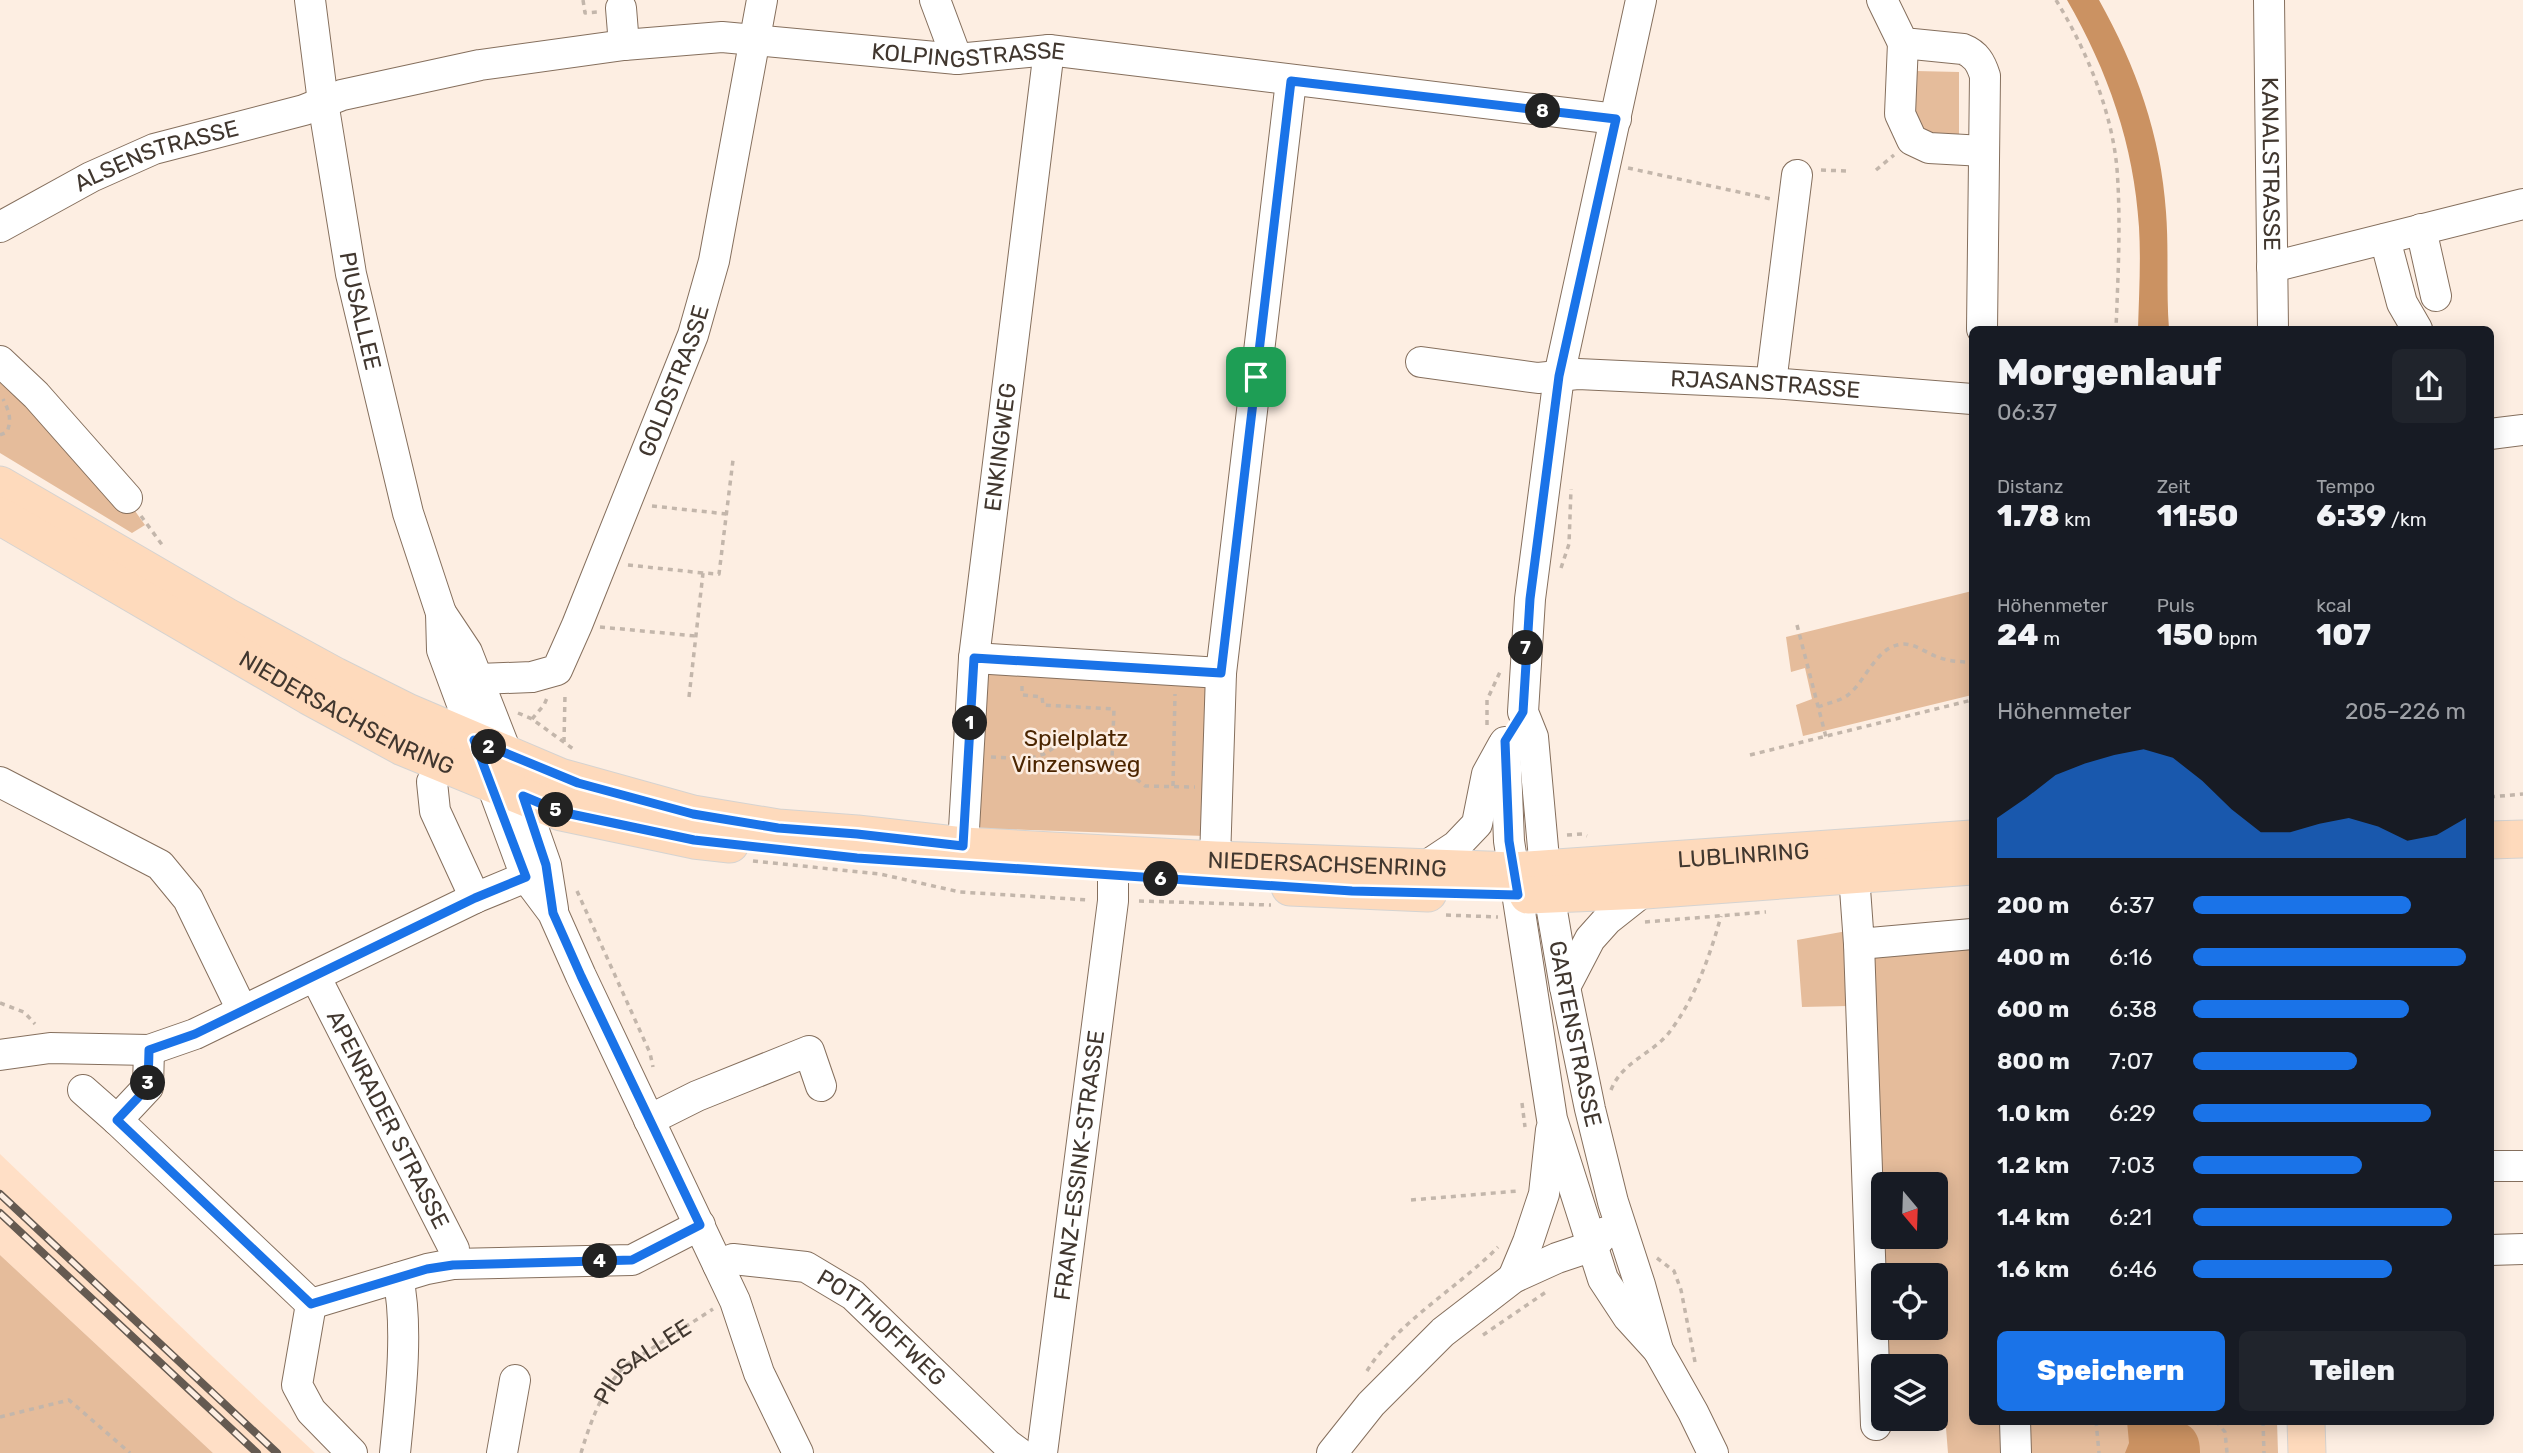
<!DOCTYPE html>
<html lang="de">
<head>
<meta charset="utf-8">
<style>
	body { margin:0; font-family:Rubik,sans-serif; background:#20242c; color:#f1f3f6; height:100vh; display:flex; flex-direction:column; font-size:26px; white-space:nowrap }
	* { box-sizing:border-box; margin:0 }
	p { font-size:23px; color:#9ea1a6 }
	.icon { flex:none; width:38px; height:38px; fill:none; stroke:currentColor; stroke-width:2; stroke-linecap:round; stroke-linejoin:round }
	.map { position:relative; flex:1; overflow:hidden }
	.side { position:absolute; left:1969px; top:326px; width:525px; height:1099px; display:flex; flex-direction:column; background:#171b24; border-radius:10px; box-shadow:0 4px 18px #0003 }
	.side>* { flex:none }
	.needle { width:46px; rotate:161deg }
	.buttons { position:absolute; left:1871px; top:1172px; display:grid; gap:14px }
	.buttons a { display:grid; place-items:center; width:77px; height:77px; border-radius:10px; background:#171b24; box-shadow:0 4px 18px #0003; font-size:35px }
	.pin { position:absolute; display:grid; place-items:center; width:60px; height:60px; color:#fff; margin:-30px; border-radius:14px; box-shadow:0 4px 10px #0006 }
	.km { position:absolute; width:35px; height:35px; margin:-18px; border-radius:50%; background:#222; color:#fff; font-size:19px; line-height:35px; text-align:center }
	.round { display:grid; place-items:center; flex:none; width:74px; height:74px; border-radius:10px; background:#20242c }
	.summary { display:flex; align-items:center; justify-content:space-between; height:119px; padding:0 28px }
	h1 { font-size:38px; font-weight:800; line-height:52px }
	.metrics { display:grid; grid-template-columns:repeat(3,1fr); gap:10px; height:119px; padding:7px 28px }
	.metrics div { display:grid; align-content:center }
	.metrics b { font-size:30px; font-weight:800 }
	.metrics small { font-size:19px; font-weight:400 }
	.metrics p { font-size:19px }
	.chart { height:196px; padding:14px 28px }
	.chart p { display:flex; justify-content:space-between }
	.chart svg { width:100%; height:126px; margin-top:7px; fill:#1a73e8; opacity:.7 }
	.button { display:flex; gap:14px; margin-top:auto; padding:14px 28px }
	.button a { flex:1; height:80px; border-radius:10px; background:#1a73e8; color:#fff; font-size:28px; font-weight:800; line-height:80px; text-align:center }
	.button a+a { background:#20242c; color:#f1f3f6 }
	ul { padding:0 28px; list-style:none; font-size:23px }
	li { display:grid; grid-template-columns:112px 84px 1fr; align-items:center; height:52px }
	li i { height:18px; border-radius:9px; background:#1a73e8 }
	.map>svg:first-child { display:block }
</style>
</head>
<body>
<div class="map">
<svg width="2523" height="1453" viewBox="0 0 2523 1453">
	<rect width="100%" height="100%" fill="#fdeee2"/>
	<!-- built -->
	<path fill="#ffdfc6" d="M 0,1154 L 198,1343 L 315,1453 L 213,1453 L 0,1255 Z"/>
	<!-- green -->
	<path fill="#e5bc9b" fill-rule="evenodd" d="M 1916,71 L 1959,72 L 1959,137 L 1940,143 L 1911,127 Z
		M 0,375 L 130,504 L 145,525 L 132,533 L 0,453 Z
		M 1972,591 L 1972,695 L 1803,736 L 1796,705 L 1812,699 L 1805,668 L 1791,672 L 1786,637 Z
		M 987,664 L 1217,679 L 1205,836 L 969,828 Z
		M 1972,922 L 1972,1421 L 2277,1421 L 2278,1453 L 1948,1453 L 1946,1428 L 1868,1432 L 1848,1006 L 1802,1007 L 1797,940 L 1858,929 ZM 1883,1185 L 1936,1185 L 1936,1237 L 1883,1237 ZM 1883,1276 L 1936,1276 L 1936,1328 L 1883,1328 ZM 1883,1367 L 1936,1367 L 1936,1419 L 1883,1419 Z
		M 0,1255 L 213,1453 L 0,1453 Z"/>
	<!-- water -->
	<path fill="#cb9262" d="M 2067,0 L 2099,0 C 2136,66 2161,136 2166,212 C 2169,251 2166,290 2169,329 L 2138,329 C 2139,295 2141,261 2139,227 C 2134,145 2108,71 2067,0 Z
		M 2127,1421 C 2158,1421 2201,1410 2200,1453 L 2125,1453 L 2129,1443 Z"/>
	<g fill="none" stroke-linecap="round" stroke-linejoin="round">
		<defs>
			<g id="minor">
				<path id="s2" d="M 310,0 L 323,102 L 351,274 L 408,513 L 441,613 L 442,650 L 526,877 L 553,913 L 581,976 L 735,1301 L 759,1373 L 798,1453"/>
				<path d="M 935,0 L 957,59"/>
				<path id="s3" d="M 1641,0 L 1559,376 L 1530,599 L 1523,712 L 1533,737 L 1545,870 L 1565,987 L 1590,1109 L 1613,1202 L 1640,1285 L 1658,1350"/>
				<path d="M 1882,0 L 1903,43 L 1963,49 C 1976,54 1981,63 1985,76 L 1982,329"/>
				<path id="s4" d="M 2269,0 L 2273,329"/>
				<path d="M 621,8 L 624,45"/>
				<path d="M 1903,43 L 1900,114 L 1912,140 L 1929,148 L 1984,151"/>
				<path id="s5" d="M 0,227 L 91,177 L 154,149 L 304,110 L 342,95 L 480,65 L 624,45 L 722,37 L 957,59 L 1049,50 L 1616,119"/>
				<path d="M 2421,229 L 2436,296"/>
				<path d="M 2385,239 L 2402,303 L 2417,329"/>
				<path d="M 2272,267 L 2523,204"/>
				<path d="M 0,361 L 36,395 L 127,498"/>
				<path id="s6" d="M 1421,362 L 1538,378 L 1578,374 L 1771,383 L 1972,399"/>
				<path d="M 1771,383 L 1797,175"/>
				<path d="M 2490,434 L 2523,430"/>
				<path d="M 441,613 L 467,652 L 507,754 L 546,865 L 553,909"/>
				<path d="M 974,658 L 1221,673"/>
				<path id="s7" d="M 478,679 L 532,677 L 557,670 L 577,625 L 693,335 L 714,261 L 762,0"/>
				<path d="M 1505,742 L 1509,841 L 1552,1119 L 1603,1279 L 1628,1317 L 1658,1350 L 1693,1412 L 1713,1453"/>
				<path d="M 0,782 L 160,865 L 188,899 L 242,1010"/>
				<path d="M 432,782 L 435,811 L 475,898"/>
				<path id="s8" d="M 963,846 L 974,658 L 1049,50"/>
				<path d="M 1215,860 L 1221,673 L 1291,81"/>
				<path d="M 1423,868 L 1456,846 L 1477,824 L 1487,774 L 1503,745"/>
				<path d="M 1854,875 L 1859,944 L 1972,934"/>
				<path d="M 1859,944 L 1876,1425"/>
				<path id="s9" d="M 315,976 L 454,1249 L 453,1264"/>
				<path d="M 1565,987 L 1590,939 L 1607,920 L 1645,890"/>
				<path d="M 0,1055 L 50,1048 L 149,1050 L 195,1034 L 475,898 L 526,877"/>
				<path d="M 83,1090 L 117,1120 L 311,1304"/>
				<path d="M 117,1120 L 148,1087 L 149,1050"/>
				<path d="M 649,1120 L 697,1096 L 809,1051 L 821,1086"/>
				<path d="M 2490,1166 L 2523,1166"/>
				<path d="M 2490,1250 L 2523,1249"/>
				<path id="s10" d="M 718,1265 L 733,1259 L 806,1267 L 853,1295 L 1008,1445 L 1019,1453"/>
				<path d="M 1513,1278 L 1528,1242 L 1544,1194 L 1551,1130"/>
				<path d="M 311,1304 L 427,1269 L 453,1264 L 632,1260 L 700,1225"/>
				<path d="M 311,1304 L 297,1385 L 311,1411 L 352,1453"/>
				<path d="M 2015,1421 L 2016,1453"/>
				<path d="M 395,1453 C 400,1402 409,1327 398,1278"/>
				<path d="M 502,1453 L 515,1380"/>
				<path id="s11" d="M 1042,1453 L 1113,901 L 1113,876"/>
				<path d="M 1332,1453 L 1371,1404 L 1443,1332 L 1513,1278 L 1557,1258 L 1593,1246 L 1606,1232"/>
			</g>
			<g id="major">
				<path id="s12" d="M 0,485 L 227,617 L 335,676 L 407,712 L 560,777 L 693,814 L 778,828 L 857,834 L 963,846 L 1215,860 L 1514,871 L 1972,839"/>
				<path id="s13" d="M 0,516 L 309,696 L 403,747 L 561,812 L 694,840 L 730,844"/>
				<path d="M 2490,840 L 2523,839"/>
				<path d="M 1290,887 L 1428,893"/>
				<path d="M 1528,895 L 1645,890 L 1972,866"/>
				<path d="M 2306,1421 L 2307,1453"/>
			</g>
		</defs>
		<!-- minor casing -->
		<use href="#minor" stroke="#856f5d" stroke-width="32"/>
		<!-- major casing -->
		<use href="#major" stroke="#d5d3d1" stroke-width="39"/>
		<!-- path -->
		<g stroke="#c3b6ab" stroke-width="3.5" stroke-dasharray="5 5" stroke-linecap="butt">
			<path d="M 583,0 L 585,13 L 597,12"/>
			<path d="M 2056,0 C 2086,49 2112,111 2117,169 C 2121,222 2118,276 2116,329"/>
			<path d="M 1628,168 L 1771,199"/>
			<path d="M 1821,170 L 1847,171"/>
			<path d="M 1876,170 L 1894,155"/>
			<path d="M 0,435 L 7,432 C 12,419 9,411 3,399"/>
			<path d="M 652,506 L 727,514"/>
			<path d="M 141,516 L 163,546"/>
			<path d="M 628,565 L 703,573"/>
			<path d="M 1561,568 L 1569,544 L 1571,489"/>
			<path d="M 1797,625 L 1826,737"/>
			<path d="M 600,627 L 696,636"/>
			<path d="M 1022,686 L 1022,695 L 1042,697 L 1043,705 L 1114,709 L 1112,759 L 1145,786 L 1195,787"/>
			<path d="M 689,697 L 703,573 L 719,574 L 733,460"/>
			<path d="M 1818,707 C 1828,703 1840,701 1848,695 C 1867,680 1876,645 1904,644 C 1915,644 1925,652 1935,656 C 1947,661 1959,662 1972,662"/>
			<path d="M 518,713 L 532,719 L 576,751"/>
			<path d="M 532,719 L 544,705 L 547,698"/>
			<path d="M 1487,725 L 1487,700 L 1500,672"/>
			<path d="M 564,742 L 565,694"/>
			<path d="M 1750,755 L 1972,700"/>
			<path d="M 991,757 L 1028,759 L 1044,754 L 1072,736 L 1087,737 L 1112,745"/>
			<path d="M 1173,786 L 1175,694"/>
			<path d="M 2490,797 L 2523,794"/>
			<path d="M 1567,835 L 1582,834 L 1587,836"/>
			<path d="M 753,861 L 880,874 L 960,892 L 1089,900"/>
			<path d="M 577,891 L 650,1053 L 653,1067"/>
			<path d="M 1139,901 L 1271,905"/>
			<path d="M 1446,915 L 1498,917"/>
			<path d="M 1645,922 L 1766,912"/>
			<path d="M 0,1003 L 24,1012 L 35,1024"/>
			<path d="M 1611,1090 C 1622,1062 1650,1055 1668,1034 C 1694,1001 1710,956 1721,916"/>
			<path d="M 1522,1103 L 1525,1127"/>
			<path d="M 1411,1200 L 1518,1191"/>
			<path d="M 1657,1258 L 1674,1271 L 1681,1290 L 1695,1362"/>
			<path d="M 1483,1335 L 1546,1292"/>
			<path d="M 1367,1371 C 1396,1323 1459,1287 1498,1247"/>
			<path d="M 0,1417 L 69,1400 L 130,1453"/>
			<path d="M 2096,1421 L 2099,1453"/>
			<path d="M 2216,1421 L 2225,1432 L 2227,1453"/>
			<path d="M 2263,1421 L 2264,1453"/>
			<path id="s1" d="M 581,1453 C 590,1423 603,1387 626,1365 L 713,1309"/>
		</g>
		<!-- minor -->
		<use href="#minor" stroke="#fff" stroke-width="30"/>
		<!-- major -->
		<use href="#major" stroke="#fedabc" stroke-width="37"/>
		<defs>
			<path id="rail" d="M 0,1194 L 277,1453
				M 0,1213 L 257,1453"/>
		</defs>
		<!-- rail casing -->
		<use href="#rail" stroke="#655a51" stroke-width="8"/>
		<!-- rail -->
		<use href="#rail" stroke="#fdeee2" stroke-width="5" stroke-dasharray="16" stroke-linecap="butt"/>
	</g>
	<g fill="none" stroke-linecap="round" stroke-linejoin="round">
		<defs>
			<path id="route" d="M 1291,81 L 1616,119 L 1559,376 L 1530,599 L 1523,712 L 1505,741 L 1509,841 L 1518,895 L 1352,891 L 857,858 L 694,840 L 561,812 L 523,796 L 546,865 L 553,913 L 581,976 L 700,1225 L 632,1260 L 453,1265 L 427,1269 L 311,1304 L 117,1120 L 148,1087 L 149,1050 L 195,1034 L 475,898 L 526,877 L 474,740 L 578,783 L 693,814 L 778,828 L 857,834 L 963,846 L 974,658 L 1221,673 Z"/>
		</defs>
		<!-- route casing -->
		<use href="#route" stroke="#fff" stroke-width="14"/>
		<!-- route -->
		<use href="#route" stroke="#1a73e8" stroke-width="9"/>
	</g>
	<g text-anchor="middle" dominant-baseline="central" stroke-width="5" stroke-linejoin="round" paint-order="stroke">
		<!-- street labels -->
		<g font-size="23" fill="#41372f" stroke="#fdeee2">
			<text stroke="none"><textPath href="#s5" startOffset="1001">KOLPINGSTRASSE</textPath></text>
			<text stroke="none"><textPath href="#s5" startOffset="173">ALSENSTRASSE</textPath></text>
			<text stroke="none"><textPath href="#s4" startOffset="164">KANALSTRASSE</textPath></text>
			<text stroke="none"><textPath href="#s2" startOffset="315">PIUSALLEE</textPath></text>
			<text stroke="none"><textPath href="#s7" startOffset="392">GOLDSTRASSE</textPath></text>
			<text stroke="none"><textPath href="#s6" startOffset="346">RJASANSTRASSE</textPath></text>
			<text stroke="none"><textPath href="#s8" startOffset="401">ENKINGWEG</textPath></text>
			<text stroke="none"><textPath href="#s13" startOffset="399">NIEDERSACHSENRING</textPath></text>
			<text stroke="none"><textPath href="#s12" startOffset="1824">LUBLINRING</textPath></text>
			<text stroke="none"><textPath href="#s12" startOffset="1407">NIEDERSACHSENRING</textPath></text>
			<text stroke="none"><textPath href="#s3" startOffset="1050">GARTENSTRASSE</textPath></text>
			<text stroke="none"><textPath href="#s9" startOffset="161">APENRADER STRASSE</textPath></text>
			<text stroke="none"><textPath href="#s11" startOffset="290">FRANZ-ESSINK-STRASSE</textPath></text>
			<text stroke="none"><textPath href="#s10" startOffset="187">POTTHOFFWEG</textPath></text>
			<text stroke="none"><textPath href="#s1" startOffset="114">PIUSALLEE</textPath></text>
		</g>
		<!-- park labels -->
		<g font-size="23" fill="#4b2500" stroke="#fdeee2">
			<text x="1076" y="738">Spielplatz<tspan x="1076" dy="26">Vinzensweg</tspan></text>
		</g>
	</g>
</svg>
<div class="buttons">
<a><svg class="needle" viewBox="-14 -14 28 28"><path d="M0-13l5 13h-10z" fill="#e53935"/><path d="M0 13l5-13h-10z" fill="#9ea1a6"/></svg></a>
<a><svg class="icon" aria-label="locate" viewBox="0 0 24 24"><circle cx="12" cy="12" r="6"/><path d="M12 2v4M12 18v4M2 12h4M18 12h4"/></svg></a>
<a><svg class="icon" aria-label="layers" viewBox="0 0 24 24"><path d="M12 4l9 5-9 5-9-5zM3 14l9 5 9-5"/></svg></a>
</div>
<div class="pin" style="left:1256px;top:377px;background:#1e9e55"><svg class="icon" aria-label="arrive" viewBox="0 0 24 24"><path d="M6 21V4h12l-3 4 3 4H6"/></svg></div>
<b class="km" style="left:970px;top:723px">1</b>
<b class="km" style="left:489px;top:747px">2</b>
<b class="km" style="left:148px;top:1083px">3</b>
<b class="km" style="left:600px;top:1261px">4</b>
<b class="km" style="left:556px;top:810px">5</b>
<b class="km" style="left:1161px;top:879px">6</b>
<b class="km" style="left:1526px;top:648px">7</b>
<b class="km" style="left:1543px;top:111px">8</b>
<section class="side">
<div class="summary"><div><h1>Morgenlauf</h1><p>06:37</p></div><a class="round"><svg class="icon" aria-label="share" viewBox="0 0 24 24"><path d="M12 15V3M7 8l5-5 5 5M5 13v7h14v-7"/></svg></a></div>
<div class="metrics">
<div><p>Distanz</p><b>1.78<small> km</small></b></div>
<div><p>Zeit</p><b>11:50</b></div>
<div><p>Tempo</p><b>6:39<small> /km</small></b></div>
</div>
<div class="metrics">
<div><p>Höhenmeter</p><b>24<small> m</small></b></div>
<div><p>Puls</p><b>150<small> bpm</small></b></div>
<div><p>kcal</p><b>107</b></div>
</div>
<div class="chart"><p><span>Höhenmeter</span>205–226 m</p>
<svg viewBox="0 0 160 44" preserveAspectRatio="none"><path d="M0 44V30L10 23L20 15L30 11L40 8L50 6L60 9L70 17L80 27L90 35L100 35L110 32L120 30L130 33L140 38L150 36L160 30V44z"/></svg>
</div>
<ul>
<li><b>200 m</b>6:37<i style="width:80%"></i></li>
<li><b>400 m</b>6:16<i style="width:100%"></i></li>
<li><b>600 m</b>6:38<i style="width:79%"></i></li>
<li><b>800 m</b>7:07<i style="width:60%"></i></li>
<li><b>1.0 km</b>6:29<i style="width:87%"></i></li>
<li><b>1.2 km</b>7:03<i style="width:62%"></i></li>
<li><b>1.4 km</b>6:21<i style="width:95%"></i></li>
<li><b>1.6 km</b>6:46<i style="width:73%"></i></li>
</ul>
<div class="button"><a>Speichern</a><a>Teilen</a></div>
</section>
</div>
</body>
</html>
